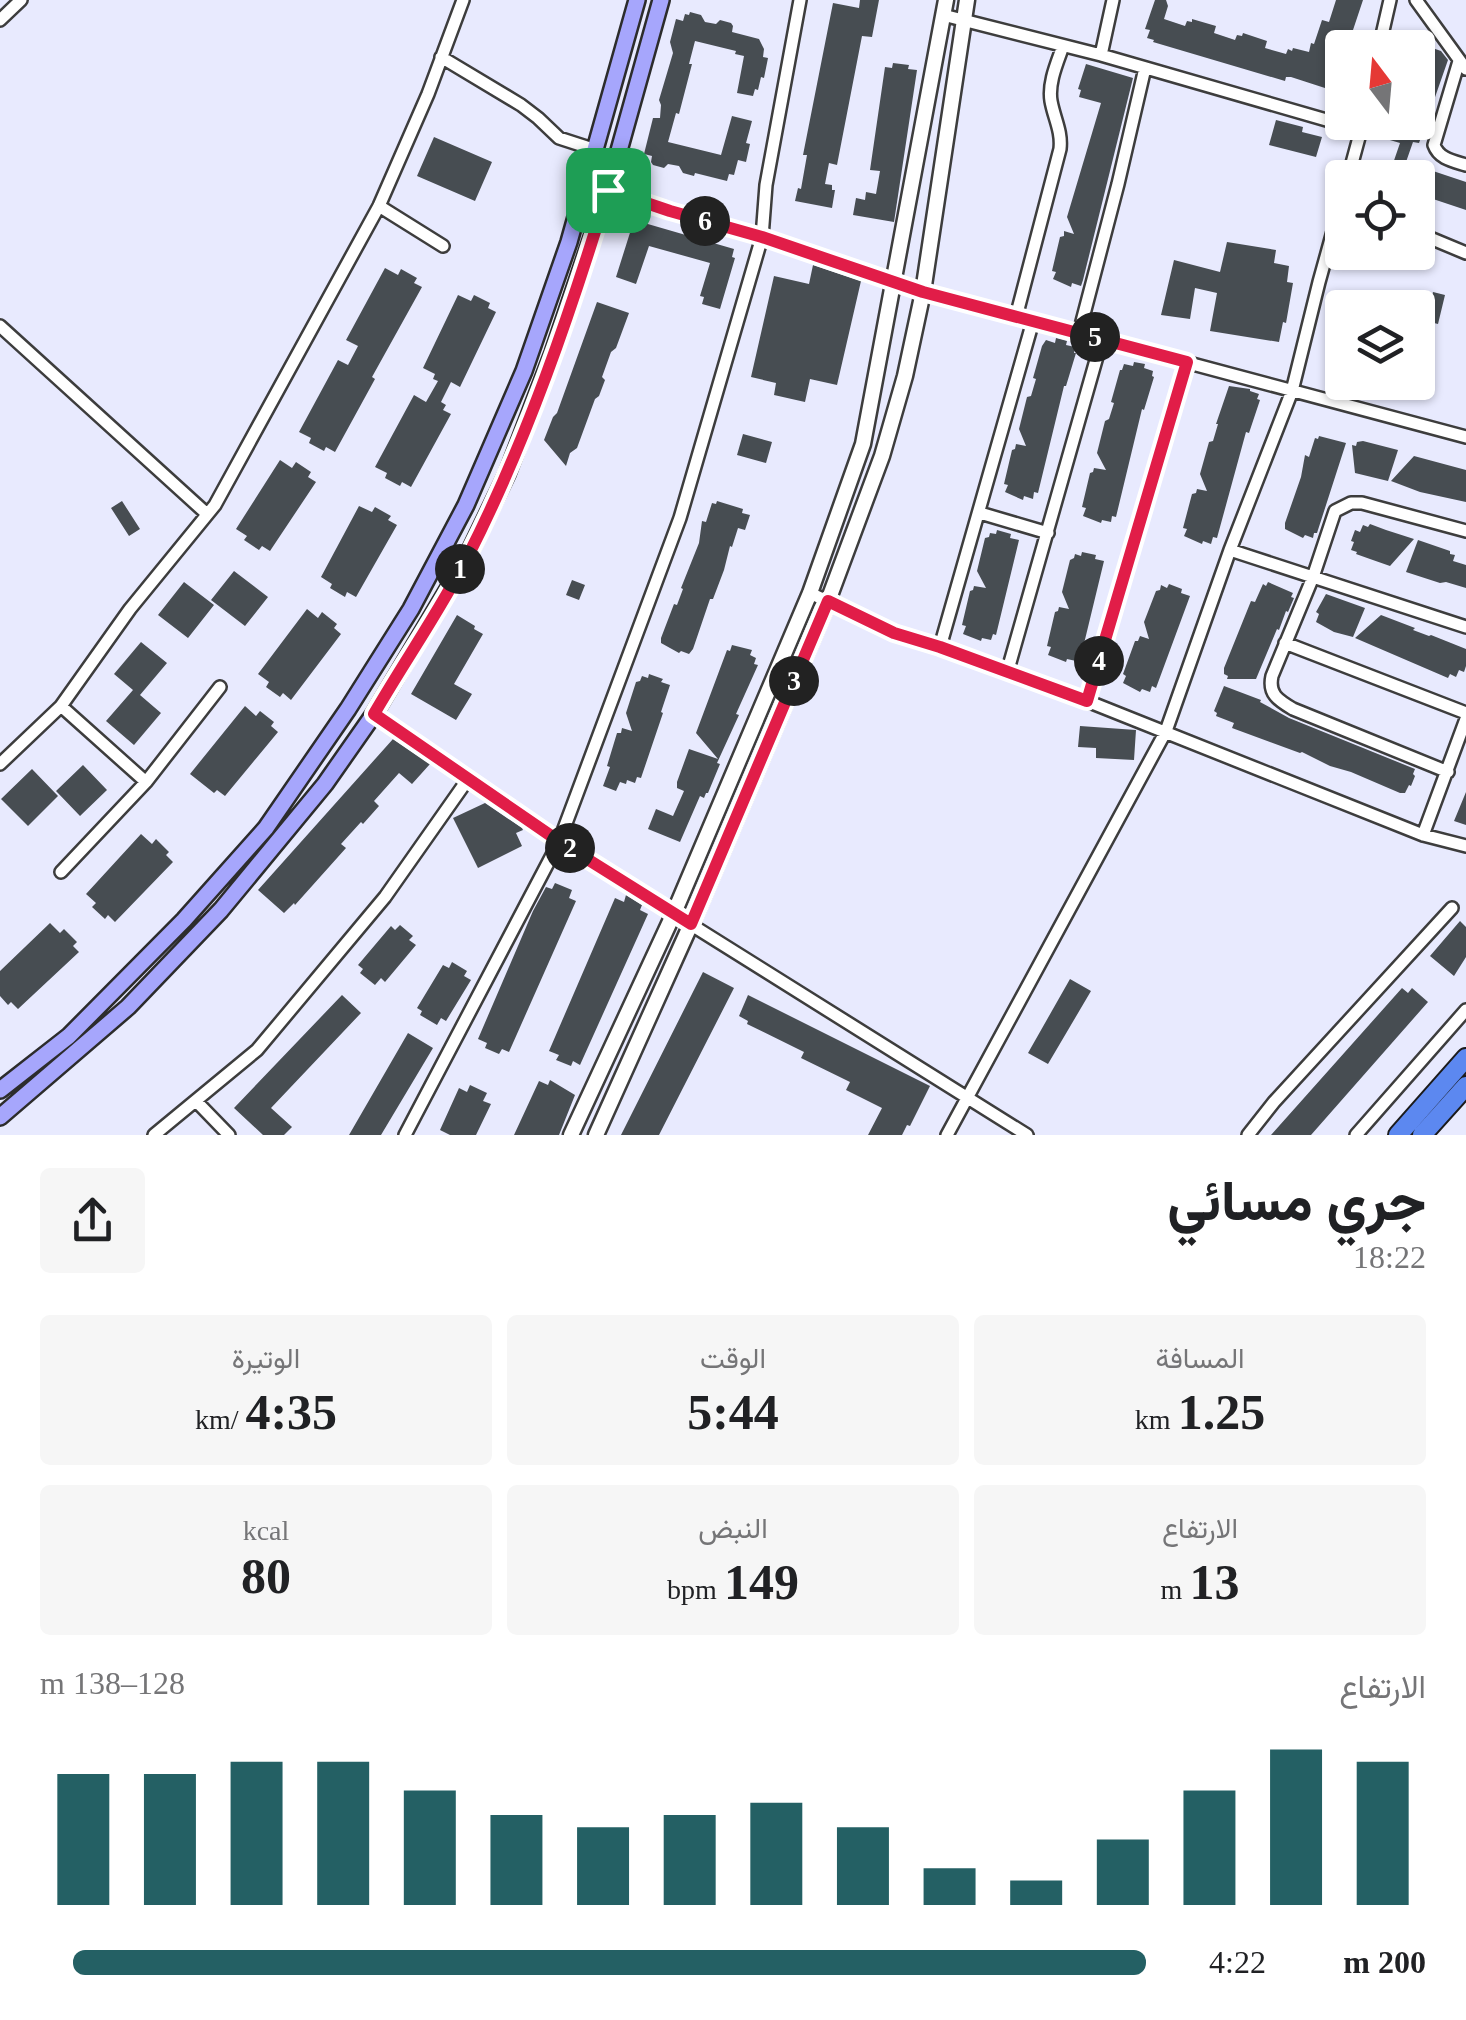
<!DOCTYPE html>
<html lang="ar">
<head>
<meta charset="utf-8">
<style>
	body { margin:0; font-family:"Times New Roman",Vazirmatn,serif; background:#f6f6f6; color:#202124; direction:rtl; height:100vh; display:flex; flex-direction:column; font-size:38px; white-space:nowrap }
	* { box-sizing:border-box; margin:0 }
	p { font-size:32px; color:#757577 }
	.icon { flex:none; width:55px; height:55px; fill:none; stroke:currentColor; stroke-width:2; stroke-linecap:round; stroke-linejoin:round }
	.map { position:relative; height:1135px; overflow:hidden; direction:ltr }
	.panel { display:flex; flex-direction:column; background:#fff; flex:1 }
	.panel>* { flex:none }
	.needle { width:65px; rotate:344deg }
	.buttons { position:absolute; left:1325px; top:30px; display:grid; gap:20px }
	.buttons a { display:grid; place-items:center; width:110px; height:110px; border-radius:10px; background:#fff; box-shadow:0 2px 8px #0004; font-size:50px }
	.pin { position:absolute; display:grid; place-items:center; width:85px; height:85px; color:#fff; margin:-42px; border-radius:20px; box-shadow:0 5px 15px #0006 }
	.km { position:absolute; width:50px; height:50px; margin:-25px; border-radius:50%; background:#222; color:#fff; font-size:28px; line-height:50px; text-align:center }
	.round { display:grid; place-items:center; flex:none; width:105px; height:105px; border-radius:10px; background:#f6f6f6 }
	.headline { display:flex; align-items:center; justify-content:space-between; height:170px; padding:0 40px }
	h1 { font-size:55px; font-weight:800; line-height:75px }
	.figures { display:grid; grid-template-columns:repeat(3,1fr); gap:15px; height:170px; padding:10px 40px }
	.figures div { display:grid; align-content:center; border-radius:10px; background:#f6f6f6; text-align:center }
	.figures b { font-size:50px; font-weight:800 }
	.figures small { font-size:28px; font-weight:400 }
	.figures p { font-size:28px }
	.chart { height:280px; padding:20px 40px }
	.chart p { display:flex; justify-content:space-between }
	.chart svg { width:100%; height:180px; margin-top:10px; stroke:#246064; stroke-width:6 }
	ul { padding:0 40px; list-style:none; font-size:32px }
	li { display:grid; grid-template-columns:160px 120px 1fr; align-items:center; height:75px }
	li i { height:25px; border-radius:12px; background:#246064 }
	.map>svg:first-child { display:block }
</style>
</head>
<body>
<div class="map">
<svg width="1466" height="1135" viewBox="0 0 1466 1135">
	<rect width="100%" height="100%" fill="#e8eafe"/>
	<!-- building -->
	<path fill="#474d52" d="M 860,0 L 879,0 L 872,37 L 862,36 L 837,165 L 829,163 L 825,184 L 832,185 L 832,190 L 835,190 L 832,208 L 795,201 L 798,188 L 801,189 L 807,155 L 803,155 L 833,3 L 859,8 Z
		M 1155,0 L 1166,0 L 1168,6 L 1164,19 L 1185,26 L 1187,21 L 1192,22 L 1192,19 L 1216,26 L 1214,33 L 1235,40 L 1237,35 L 1242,36 L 1243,33 L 1267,41 L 1265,48 L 1286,54 L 1288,49 L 1292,51 L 1293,48 L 1309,52 L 1311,43 L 1314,44 L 1322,20 L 1329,22 L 1336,0 L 1363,0 L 1347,48 L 1342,48 L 1342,82 L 1336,80 L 1334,85 L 1330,84 L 1328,89 L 1291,77 L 1286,77 L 1285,81 L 1153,42 L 1154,40 L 1147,38 L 1150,30 L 1145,29 Z
		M 690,12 L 701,15 L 705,22 L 716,24 L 720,20 L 731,23 L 733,26 L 732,32 L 759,39 L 764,49 L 763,57 L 768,58 L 764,78 L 761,77 L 758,90 L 755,89 L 753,96 L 737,93 L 744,56 L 735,54 L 736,51 L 695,41 L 689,64 L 692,64 L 679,114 L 676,113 L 668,142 L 721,155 L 732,116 L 752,121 L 746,143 L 750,144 L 746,162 L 738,160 L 734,175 L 729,174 L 727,181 L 695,173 L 694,176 L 683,173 L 679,166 L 668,164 L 664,168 L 653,165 L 651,162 L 652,156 L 644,154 L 653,118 L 660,118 L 661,105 L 659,100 L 673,53 L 670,42 L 676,19 L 683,21 L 685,14 L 689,15 Z
		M 1418,43 L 1441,51 L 1448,60 L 1419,143 L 1413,142 L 1406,162 L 1466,182 L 1466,210 L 1418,194 L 1418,178 L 1388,178 L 1400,143 L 1383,138 L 1388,122 L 1418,122 Z
		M 893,63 L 909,65 L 908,69 L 917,70 L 894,222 L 853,215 L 856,198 L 865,200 L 866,192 L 876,194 L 880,171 L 870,170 L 885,67 L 892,68 Z
		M 1086,64 L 1133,78 L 1083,280 L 1081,286 L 1072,283 L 1071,287 L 1053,279 L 1056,272 L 1052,271 L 1060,237 L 1064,236 L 1064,231 L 1074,234 L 1067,217 L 1101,103 L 1079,97 L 1081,90 L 1078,89 Z
		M 1276,120 L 1303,127 L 1302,132 L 1322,137 L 1316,157 L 1269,145 Z
		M 434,137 L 492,162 L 475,201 L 417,176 Z
		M 634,220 L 734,249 L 732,257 L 735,258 L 720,309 L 702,304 L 704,297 L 700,296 L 710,263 L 649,246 L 636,284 L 616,277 Z
		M 1227,242 L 1276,250 L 1274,263 L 1289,266 L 1287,282 L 1293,283 L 1286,323 L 1283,322 L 1279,342 L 1210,331 L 1217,293 L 1195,288 L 1190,319 L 1161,315 L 1174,260 L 1220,272 Z
		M 813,265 L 861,281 L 837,385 L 810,379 L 805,402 L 774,395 L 776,383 L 751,377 L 774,276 L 809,284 Z
		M 385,268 L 398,275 L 401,269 L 417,278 L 414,283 L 422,287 L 372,377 L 375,379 L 335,452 L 326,447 L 324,451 L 309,443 L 311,438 L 299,432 L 338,360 L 348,365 L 358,346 L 346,340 Z
		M 1433,292 L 1445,295 L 1438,324 L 1426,321 Z
		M 458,295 L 471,301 L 474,295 L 490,303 L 488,308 L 496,312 L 460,387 L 451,382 L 441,402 L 446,405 L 443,410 L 451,414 L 411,487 L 402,482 L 400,486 L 385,478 L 387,473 L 375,467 L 414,395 L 426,402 L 438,381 L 433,379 L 435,374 L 423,368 Z
		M 597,302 L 629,313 L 616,348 L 611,352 L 602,377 L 605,380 L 599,396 L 595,399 L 577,448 L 570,453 L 566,466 L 544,440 L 553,417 L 557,413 Z
		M 1056,338 L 1067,341 L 1066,345 L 1075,347 L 1074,353 L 1076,353 L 1066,386 L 1064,386 L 1038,493 L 1034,492 L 1033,499 L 1024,496 L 1023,500 L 1005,492 L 1008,485 L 1004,484 L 1012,450 L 1015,449 L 1016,444 L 1026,446 L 1019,429 L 1027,397 L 1031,396 L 1036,379 L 1033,378 L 1042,346 L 1046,340 L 1055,343 Z
		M 1134,362 L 1145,364 L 1144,368 L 1153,371 L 1152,376 L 1154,377 L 1144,410 L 1142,409 L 1116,517 L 1112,516 L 1111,522 L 1102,520 L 1101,523 L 1083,516 L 1086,508 L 1082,507 L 1090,473 L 1093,472 L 1094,468 L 1106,470 L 1097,453 L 1105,421 L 1109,419 L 1114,403 L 1111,402 L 1120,370 L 1122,370 L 1124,364 L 1133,366 Z
		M 1229,386 L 1250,389 L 1250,391 L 1259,394 L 1257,399 L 1260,400 L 1249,433 L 1246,432 L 1217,538 L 1213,537 L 1211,544 L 1203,541 L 1202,544 L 1184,536 L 1187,529 L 1183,528 L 1192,494 L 1196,493 L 1197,489 L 1207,491 L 1200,474 L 1209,442 L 1213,441 L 1218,424 L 1216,424 Z
		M 743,434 L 772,442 L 766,463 L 737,455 Z
		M 1319,436 L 1346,443 L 1317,533 L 1314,533 L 1313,538 L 1305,535 L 1303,538 L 1285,529 L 1285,523 L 1301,477 L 1305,455 L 1309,457 L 1315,438 L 1318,439 Z
		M 1363,441 L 1398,450 L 1388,481 L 1355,473 L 1352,445 L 1356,446 L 1357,442 Z
		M 1414,456 L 1466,470 L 1466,502 L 1420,492 L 1391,481 Z
		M 280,460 L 292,468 L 296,462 L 311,472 L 308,477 L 316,482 L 270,551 L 262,546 L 259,550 L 244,540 L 247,536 L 236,529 Z
		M 122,501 L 140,529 L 129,536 L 111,508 Z
		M 717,501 L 743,509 L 742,513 L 750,515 L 745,530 L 738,528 L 732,547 L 730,546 L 724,570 L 713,599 L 710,599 L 693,649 L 689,654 L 681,651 L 679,653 L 661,643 L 661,638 L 674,604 L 677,605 L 683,589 L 681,588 L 699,543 L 702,521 L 706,522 L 712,503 L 716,504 Z
		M 359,506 L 372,512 L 375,507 L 391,516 L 388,520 L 397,525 L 356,597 L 347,592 L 345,597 L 330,588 L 332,584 L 321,577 Z
		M 1370,524 L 1386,530 L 1414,539 L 1390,566 L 1370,559 L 1356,554 L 1357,552 L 1351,550 L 1354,542 L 1351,541 L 1355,530 L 1360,532 L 1363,525 L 1368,527 Z
		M 997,530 L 1011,534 L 1010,538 L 1019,540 L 996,635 L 993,634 L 991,640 L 982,638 L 981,641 L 963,634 L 966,626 L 962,625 L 970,591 L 973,590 L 974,586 L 986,588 L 977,571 L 985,538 L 989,537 L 990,533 L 996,534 Z
		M 1418,540 L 1450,551 L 1450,554 L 1455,555 L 1453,561 L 1466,565 L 1466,588 L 1446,582 L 1440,583 L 1406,572 Z
		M 1082,552 L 1096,555 L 1095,559 L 1104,561 L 1081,656 L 1078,655 L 1076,661 L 1067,659 L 1066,662 L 1048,655 L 1051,647 L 1047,646 L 1055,612 L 1058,611 L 1059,607 L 1069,609 L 1062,592 L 1070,560 L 1074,558 L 1075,554 L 1081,556 Z
		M 234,571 L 268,597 L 245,626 L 211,600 Z
		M 572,580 L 585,585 L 579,600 L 566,595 Z
		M 184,582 L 214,605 L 188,638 L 158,615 Z
		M 1268,582 L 1293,593 L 1291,597 L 1294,598 L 1288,612 L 1286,611 L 1279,630 L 1277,629 L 1256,679 L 1227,679 L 1228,676 L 1224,674 L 1224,668 L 1251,601 L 1255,602 L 1263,584 L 1266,586 Z
		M 1169,584 L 1182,589 L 1181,593 L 1190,596 L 1156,688 L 1152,686 L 1150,692 L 1142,689 L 1140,692 L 1123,683 L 1126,676 L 1123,674 L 1135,641 L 1138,641 L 1140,636 L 1149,639 L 1144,622 L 1156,591 L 1160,590 L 1161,585 L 1167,588 Z
		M 1326,594 L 1365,608 L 1353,637 L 1334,632 L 1316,622 L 1319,614 L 1316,612 Z
		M 307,609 L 318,618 L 322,612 L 337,624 L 334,628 L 341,634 L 291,700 L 283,693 L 280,697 L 266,687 L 269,682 L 258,674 Z
		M 457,615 L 475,626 L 474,629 L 483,634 L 454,684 L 472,694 L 456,720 L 411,694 Z
		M 1381,615 L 1415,628 L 1413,630 L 1429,636 L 1431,635 L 1466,649 L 1466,666 L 1464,672 L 1459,670 L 1456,677 L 1450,674 L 1448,678 L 1355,638 Z
		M 141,642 L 167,663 L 140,695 L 161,713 L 134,745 L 106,721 L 133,690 L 114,674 Z
		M 732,645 L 752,650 L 750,655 L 756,658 L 754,664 L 758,665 L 736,714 L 739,715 L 717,763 L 720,764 L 708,793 L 706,793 L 704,798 L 700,796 L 680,842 L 648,829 L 656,809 L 673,816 L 684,791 L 677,788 L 677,782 L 689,749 L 718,759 L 696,733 L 727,650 L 730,651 Z
		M 649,674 L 663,679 L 661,682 L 670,685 L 661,712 L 663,713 L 641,778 L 637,777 L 635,783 L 627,780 L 626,784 L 620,782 L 616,791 L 603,786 L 610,767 L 607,766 L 617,733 L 621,733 L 622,728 L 632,731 L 626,713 L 636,682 L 640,681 L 642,676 L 648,678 Z
		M 1224,686 L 1261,700 L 1260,702 L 1289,718 L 1415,769 L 1413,774 L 1415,776 L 1411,786 L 1409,785 L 1405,793 L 1400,793 L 1351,772 L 1330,766 L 1302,752 L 1300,753 L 1232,728 L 1234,723 L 1216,716 L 1217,713 L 1214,711 Z
		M 245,706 L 256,716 L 260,711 L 274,722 L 271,726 L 278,732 L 225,796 L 217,790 L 214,793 L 190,774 Z
		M 1080,726 L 1136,730 L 1134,760 L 1096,758 L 1096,748 L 1078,747 Z
		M 393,739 L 430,764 L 412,784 L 399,773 L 374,801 L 379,806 L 363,824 L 361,822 L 341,844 L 346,848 L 295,905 L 294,903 L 284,913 L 258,890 Z
		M 83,765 L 107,790 L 80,816 L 56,791 Z
		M 32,769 L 58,796 L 28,826 L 1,799 Z
		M 1466,792 L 1466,825 L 1454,821 Z
		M 485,803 L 522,828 L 523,830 L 516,833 L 522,846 L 478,868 L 453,818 Z
		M 141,834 L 152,844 L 156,839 L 169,852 L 166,855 L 173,862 L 115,922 L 108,915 L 105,919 L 92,907 L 96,903 L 86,894 Z
		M 555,883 L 572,890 L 569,898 L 576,901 L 509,1052 L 502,1049 L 499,1054 L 485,1048 L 487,1043 L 478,1039 L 533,911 L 546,887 L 552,889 Z
		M 626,895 L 642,905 L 640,910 L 648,914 L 580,1065 L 573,1061 L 571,1066 L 556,1060 L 559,1055 L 549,1051 L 615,898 L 624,902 Z
		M 1460,921 L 1466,927 L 1466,957 L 1454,976 L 1430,956 Z
		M 50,923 L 60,933 L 64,929 L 77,942 L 73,946 L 79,952 L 18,1009 L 11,1002 L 8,1005 L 0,996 L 0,971 Z
		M 400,925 L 413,936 L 409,940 L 416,945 L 385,982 L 381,978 L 375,985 L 360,973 L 363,969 L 358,965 L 391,926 L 395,930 Z
		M 452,962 L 467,971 L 464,976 L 471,980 L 446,1021 L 441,1018 L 437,1025 L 420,1015 L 422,1011 L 417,1008 L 443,965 L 449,968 Z
		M 703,972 L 734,988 L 659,1135 L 621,1135 Z
		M 1070,979 L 1091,991 L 1048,1064 L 1028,1053 Z
		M 1402,988 L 1408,993 L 1412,988 L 1428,1002 L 1311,1135 L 1271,1135 Z
		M 342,995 L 361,1013 L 271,1108 L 292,1127 L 284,1135 L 263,1135 L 234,1108 Z
		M 748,995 L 930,1086 L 910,1126 L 907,1125 L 902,1135 L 868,1135 L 882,1108 L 846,1090 L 850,1082 L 801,1058 L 804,1052 L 747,1024 L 748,1021 L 739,1016 Z
		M 408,1033 L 433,1048 L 381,1135 L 349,1135 Z
		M 550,1080 L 575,1095 L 559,1135 L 514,1135 L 539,1081 L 548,1085 Z
		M 470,1085 L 487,1093 L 483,1101 L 491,1104 L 476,1135 L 450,1135 L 440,1130 L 459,1088 L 467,1092 Z"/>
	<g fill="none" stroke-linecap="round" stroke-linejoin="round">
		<defs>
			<path id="minor" d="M 1113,0 L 1101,55 L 1361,130 L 1363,122
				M 1416,0 L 1466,69
				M 943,15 L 1101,55
				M 0,20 L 21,0
				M 1379,48 L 1390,0
				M 441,57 L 521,105 L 538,118 L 559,138 L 596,150
				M 1459,61 L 1434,145 C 1439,159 1453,161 1466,165
				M 1348,178 L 1361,130
				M 608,190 L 669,211 L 762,237 L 923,292 L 1466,437
				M 379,206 L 443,246
				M 1418,233 L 1466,253
				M 1016,317 L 1060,149 C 1062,131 1054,118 1051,101 C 1048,83 1057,63 1063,46
				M 0,326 L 207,514
				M 1079,333 L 1118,184 L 1145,68
				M 980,513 L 1048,533
				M 1230,550 L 1466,627
				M 810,593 L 894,633 L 940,647 L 1087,701 L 1423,835 L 1466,846
				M 1285,643 L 1466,713
				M 940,647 L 1033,321
				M 1007,673 L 1102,339
				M 1087,701 L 1187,362
				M 61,706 L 146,782
				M 374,714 L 559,842 L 1027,1135
				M 0,764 L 61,706 L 130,609 L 215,505 L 379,206 L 428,94 L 463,0
				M 1448,772 L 1293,709 C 1278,700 1268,694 1272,676 L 1313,577 L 1335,511 L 1351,503 L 1362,503 L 1466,531
				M 1423,835 L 1466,719
				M 61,872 L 146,782 L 220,687
				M 196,1101 L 229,1135
				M 154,1135 L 257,1050 L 385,897 L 468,779
				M 405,1135 L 559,842 L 680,518 L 762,237 L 766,185 L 800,0
				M 947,1135 L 1166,731 L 1230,550 L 1292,391 L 1319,282 L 1342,199
				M 1248,1135 L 1274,1102 L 1452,908
				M 1356,1135 L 1466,1010"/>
			<path id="tertiary" d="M 571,1135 L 674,913 L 810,593 L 863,444 L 946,0
				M 596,1135 L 691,924 L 828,601 L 882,456 L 905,376 L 923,292 L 967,0"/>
			<path id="secondary" d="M 0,1090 L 69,1036 L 184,920 L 266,828 L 348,709 L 411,609 L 466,505 L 524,371 L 569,242 L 637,0
				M 0,1117 L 128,1007 L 221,910 L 325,784 L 374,714 L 466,559 L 507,474 L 553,353 L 608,190 L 661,0"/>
			<path id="trunk" d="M 1398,1135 L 1466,1058
				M 1422,1135 L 1466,1086"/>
		</defs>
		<!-- minor casing -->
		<use href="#minor" stroke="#3d3d3d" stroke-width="16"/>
		<!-- tertiary casing -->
		<use href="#tertiary" stroke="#3d3d3d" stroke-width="19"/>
		<!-- secondary casing -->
		<use href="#secondary" stroke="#2c2c2c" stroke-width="20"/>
		<!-- trunk casing -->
		<use href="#trunk" stroke="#1b1b1b" stroke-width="22"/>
		<!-- minor -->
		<use href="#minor" stroke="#fff" stroke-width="11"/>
		<!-- tertiary -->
		<use href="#tertiary" stroke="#fff" stroke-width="14"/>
		<!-- secondary -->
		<use href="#secondary" stroke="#a6a6fc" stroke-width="15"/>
		<!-- trunk -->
		<use href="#trunk" stroke="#5c88f0" stroke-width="18"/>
	</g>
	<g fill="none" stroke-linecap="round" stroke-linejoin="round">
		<defs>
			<path id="route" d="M 608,190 L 670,211 L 762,237 L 923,292 L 1187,362 L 1087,701 L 940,647 L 894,633 L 828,601 L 691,924 L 560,842 L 374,714 C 404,662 441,609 468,556 C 527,440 570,314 608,190 Z"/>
		</defs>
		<!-- route casing -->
		<use href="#route" stroke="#fff" stroke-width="20"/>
		<!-- route -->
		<use href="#route" stroke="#e11d48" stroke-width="12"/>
	</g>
</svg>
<div class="buttons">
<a><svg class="needle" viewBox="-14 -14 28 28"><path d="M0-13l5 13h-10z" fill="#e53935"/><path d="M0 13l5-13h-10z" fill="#757577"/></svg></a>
<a><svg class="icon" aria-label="locate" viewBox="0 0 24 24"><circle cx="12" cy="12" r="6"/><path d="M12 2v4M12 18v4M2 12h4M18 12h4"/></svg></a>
<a><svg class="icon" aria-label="layers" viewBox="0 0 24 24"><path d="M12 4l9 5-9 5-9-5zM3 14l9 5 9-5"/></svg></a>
</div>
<div class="pin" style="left:608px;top:190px;background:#1e9e55"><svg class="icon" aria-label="arrive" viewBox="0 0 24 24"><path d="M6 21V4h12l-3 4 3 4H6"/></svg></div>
<b class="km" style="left:460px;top:569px">1</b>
<b class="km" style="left:570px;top:848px">2</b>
<b class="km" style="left:794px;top:681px">3</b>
<b class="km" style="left:1099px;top:661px">4</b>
<b class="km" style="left:1095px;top:337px">5</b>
<b class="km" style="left:705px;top:221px">6</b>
</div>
<section class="panel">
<div class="headline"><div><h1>جري مسائي</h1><p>18:22</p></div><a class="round"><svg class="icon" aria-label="share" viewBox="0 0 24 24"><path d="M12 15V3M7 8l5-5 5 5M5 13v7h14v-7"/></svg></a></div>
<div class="figures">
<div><p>المسافة</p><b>1.25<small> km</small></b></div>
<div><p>الوقت</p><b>5:44</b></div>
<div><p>الوتيرة</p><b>4:35<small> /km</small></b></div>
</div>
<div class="figures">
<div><p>الارتفاع</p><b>13<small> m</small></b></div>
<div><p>النبض</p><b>149<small> bpm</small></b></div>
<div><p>kcal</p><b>80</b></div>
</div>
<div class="chart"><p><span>الارتفاع</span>128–138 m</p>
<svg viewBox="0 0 160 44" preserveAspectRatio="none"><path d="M5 44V12M15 44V12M25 44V9M35 44V9M45 44V16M55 44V22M65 44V25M75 44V22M85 44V19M95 44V25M105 44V35M115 44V38M125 44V28M135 44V16M145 44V6M155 44V9"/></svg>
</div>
<ul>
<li><b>200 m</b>4:22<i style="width:97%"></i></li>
</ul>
</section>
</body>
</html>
